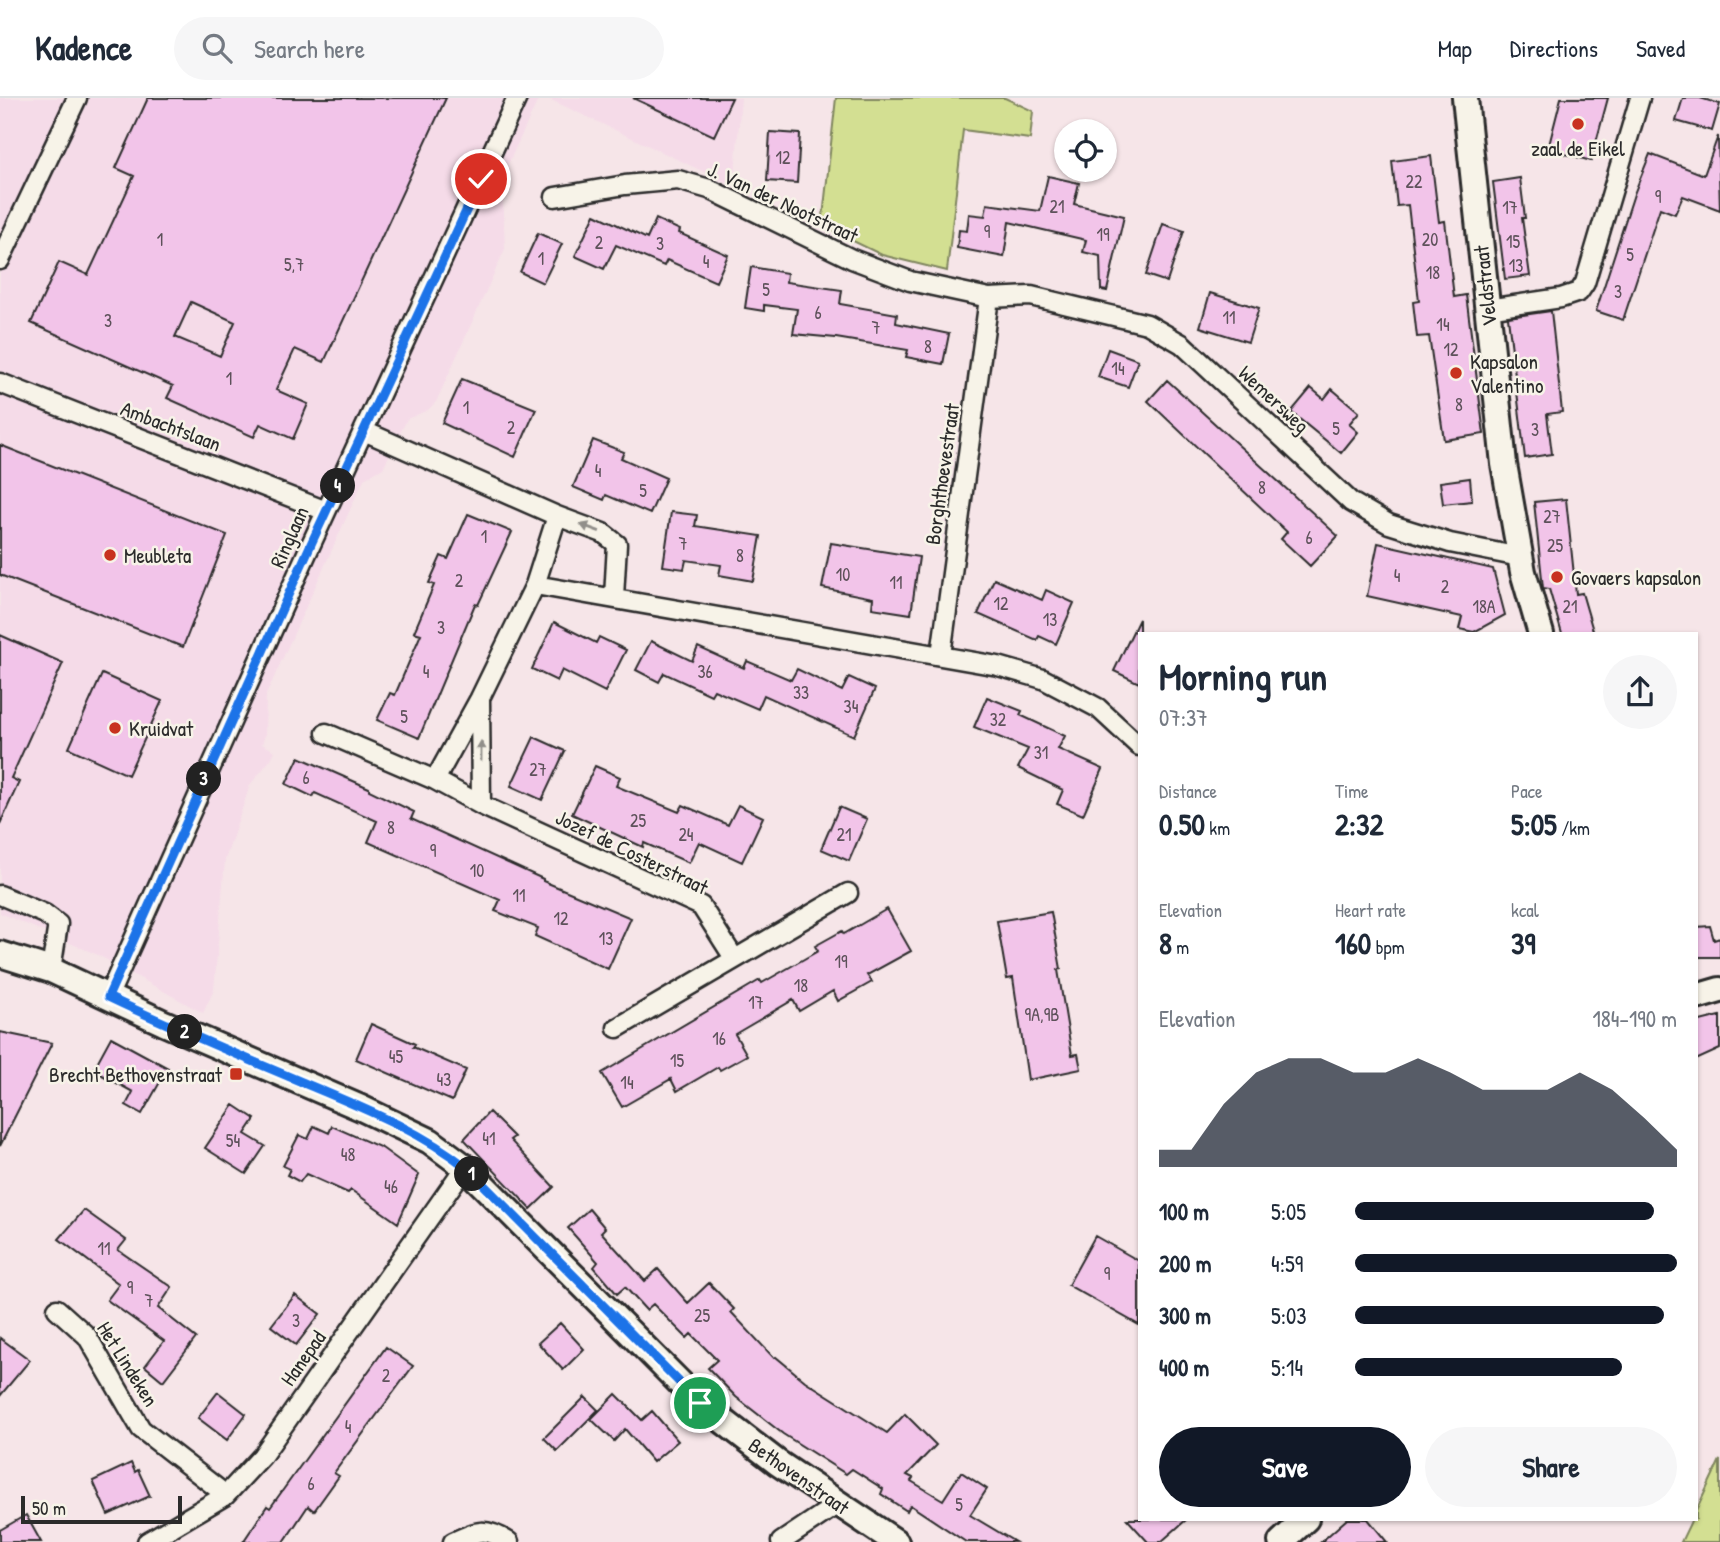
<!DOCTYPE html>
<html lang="en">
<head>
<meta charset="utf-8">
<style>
	body { margin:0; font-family:"Patrick Hand",sans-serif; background:#f6f6f7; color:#1f2937; height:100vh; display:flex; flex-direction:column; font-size:26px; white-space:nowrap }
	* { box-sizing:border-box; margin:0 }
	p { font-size:23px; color:#747a83 }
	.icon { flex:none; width:38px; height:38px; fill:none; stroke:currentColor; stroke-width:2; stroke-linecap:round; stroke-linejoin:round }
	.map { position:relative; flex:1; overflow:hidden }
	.sheet { position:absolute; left:1138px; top:534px; width:560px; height:889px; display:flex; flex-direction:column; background:#fff; border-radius:0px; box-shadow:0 2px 5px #0004 }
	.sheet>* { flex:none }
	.fabs { position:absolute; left:1054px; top:21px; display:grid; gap:14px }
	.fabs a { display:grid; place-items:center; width:63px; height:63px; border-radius:50%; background:#fff; box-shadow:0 2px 5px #0004; font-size:35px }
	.scale { position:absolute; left:21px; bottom:18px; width:161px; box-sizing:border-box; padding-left:7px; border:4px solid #2b2b2b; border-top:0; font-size:19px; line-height:24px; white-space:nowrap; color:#2b2b2b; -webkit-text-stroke:5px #f7f3e8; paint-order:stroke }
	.pin { position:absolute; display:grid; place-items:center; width:60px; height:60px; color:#fff; margin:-30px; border:4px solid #fff; border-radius:50%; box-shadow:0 2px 7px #0007 }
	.km { position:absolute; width:35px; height:35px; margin:-18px; border-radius:50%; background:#222; color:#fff; font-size:19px; line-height:35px; text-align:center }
	.round { display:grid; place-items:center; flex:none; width:74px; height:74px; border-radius:37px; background:#f6f6f7 }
	.summary { display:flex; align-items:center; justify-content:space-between; height:119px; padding:0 21px }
	h1 { font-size:38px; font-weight:700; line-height:52px }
	.stats { display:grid; grid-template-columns:repeat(3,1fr); gap:10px; height:119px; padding:7px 21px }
	.stats div { display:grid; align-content:center }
	.stats b { font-size:30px; font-weight:700 }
	.stats small { font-size:19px; font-weight:400 }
	.stats p { font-size:19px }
	.chart { height:196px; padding:14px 21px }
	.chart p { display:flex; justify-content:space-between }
	.chart svg { width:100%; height:126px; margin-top:7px; fill:#111827; opacity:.7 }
	.button { display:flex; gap:14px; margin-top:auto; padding:14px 21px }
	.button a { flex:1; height:80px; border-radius:42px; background:#111827; color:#fff; font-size:28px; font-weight:700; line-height:80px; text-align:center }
	.button a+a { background:#f6f6f7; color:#1f2937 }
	ul { padding:0 21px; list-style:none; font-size:23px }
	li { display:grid; grid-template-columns:112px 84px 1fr; align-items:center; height:52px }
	li i { height:18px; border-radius:9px; background:#111827 }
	header { display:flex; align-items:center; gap:42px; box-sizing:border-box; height:98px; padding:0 35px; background:#fff; border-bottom:2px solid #e0e1e3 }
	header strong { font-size:33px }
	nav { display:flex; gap:38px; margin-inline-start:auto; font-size:24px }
	.search { width:490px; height:63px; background:#f6f6f7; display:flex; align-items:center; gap:18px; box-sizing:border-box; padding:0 24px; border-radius:38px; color:#747a83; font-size:26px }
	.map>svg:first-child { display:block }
</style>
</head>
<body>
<header>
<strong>Kadence</strong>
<div class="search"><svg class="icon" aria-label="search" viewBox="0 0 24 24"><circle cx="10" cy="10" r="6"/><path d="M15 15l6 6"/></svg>Search here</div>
<nav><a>Map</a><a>Directions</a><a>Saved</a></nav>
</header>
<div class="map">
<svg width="1720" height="1444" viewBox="0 0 1720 1444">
	<rect width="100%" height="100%" fill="#f6e5e8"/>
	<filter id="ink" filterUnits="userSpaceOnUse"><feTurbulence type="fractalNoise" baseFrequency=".0143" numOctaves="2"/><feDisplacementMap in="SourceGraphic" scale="14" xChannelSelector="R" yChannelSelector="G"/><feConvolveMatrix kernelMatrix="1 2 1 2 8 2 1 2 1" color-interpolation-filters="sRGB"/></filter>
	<g filter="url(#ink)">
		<!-- built -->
		<path fill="#f5dbe8" d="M 0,0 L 539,0 L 502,79 L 505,151 L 436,304 L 428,312 L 407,321 L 383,370 L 364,381 L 266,597 L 265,637 L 262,646 L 275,653 L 271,661 L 250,687 L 225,762 L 214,892 L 203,915 L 98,857 L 0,815 Z
			M 547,0 L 741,0 L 734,88 Z"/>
		<!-- green -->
		<path fill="#d3df92" stroke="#7f855e" stroke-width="2" d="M 836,0 L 1005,0 L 1033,13 L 1030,41 L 963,32 L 947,173 L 882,157 L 822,128 Z
			M 1720,1362 L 1720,1444 L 1681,1444 L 1692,1421 L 1696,1421 L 1696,1413 Z"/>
		<!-- building -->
		<path fill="#f2c4e9" stroke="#2b2b2b" stroke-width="2" fill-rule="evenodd" d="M 148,0 L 446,0 L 324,264 L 295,251 L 276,292 L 308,306 L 293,341 L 260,326 L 254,339 L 167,300 L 173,288 L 31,225 L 59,164 L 88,177 L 134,78 L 116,70 ZM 191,204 L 235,224 L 220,258 L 175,239 Z
			M 633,0 L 732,0 L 714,38 Z
			M 1561,0 L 1608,0 L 1591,63 L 1548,51 Z
			M 1683,0 L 1700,0 L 1720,6 L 1712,33 L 1676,23 Z
			M 770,34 L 800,36 L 797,85 L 767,83 Z
			M 1718,38 L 1720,112 L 1683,98 L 1675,116 L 1660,110 L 1623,222 L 1596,213 L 1634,96 L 1650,56 L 1704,77 Z
			M 1431,58 L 1439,124 L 1445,123 L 1454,199 L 1466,197 L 1484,336 L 1444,342 L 1429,238 L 1417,239 L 1413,204 L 1419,203 L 1408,107 L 1397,108 L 1392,63 Z
			M 1048,78 L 1079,85 L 1074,106 L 1124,118 L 1107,193 L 1101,192 L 1100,158 L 1083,154 L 1086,142 L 1009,124 L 1004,159 L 957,150 L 959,132 L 967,133 L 969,116 L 985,118 L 987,106 L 1040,113 Z
			M 1520,80 L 1525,120 L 1522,120 L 1530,178 L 1505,181 L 1493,84 Z
			M 595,116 L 647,141 L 656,121 L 680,132 L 679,135 L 728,157 L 716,184 L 667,162 L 664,168 L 616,147 L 604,171 L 575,158 Z
			M 1163,126 L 1184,133 L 1167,184 L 1146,177 Z
			M 538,135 L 562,146 L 543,185 L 520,174 Z
			M 751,169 L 787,175 L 786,184 L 842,192 L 840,206 L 897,216 L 896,225 L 949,236 L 943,266 L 906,259 L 908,252 L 836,240 L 793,236 L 797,211 L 764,207 L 764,213 L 745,210 Z
			M 1210,195 L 1259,210 L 1248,244 L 1200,229 Z
			M 1551,213 L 1562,314 L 1547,316 L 1552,356 L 1525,360 L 1508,219 Z
			M 1108,251 L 1138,262 L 1128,289 L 1098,279 Z
			M 462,281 L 536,311 L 515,359 L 442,325 Z
			M 1167,282 L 1338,438 L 1310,468 L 1281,441 L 1287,434 L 1148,303 Z
			M 1311,290 L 1324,301 L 1332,291 L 1359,314 L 1349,326 L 1358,334 L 1341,355 L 1291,314 Z
			M 593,342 L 624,354 L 621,360 L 666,380 L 650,416 L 606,397 L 604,402 L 573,389 Z
			M 0,347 L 227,437 L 183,549 L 0,477 Z
			M 1470,380 L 1472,403 L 1443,406 L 1440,384 Z
			M 1566,401 L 1576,496 L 1582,495 L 1594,536 L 1562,536 L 1549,491 L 1543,490 L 1534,404 Z
			M 671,414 L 697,417 L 695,428 L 761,438 L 753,483 L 719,477 L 721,467 L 686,462 L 684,471 L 663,468 Z
			M 468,416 L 512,434 L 478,507 L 475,506 L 419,640 L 377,622 L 390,595 L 395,597 L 421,536 L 414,534 L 434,487 L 429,485 L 441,458 L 448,461 Z
			M 831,445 L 919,459 L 911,516 L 872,510 L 873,500 L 822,490 Z
			M 1378,445 L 1493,471 L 1505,517 L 1474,534 L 1459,531 L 1462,519 L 1367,498 Z
			M 994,481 L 1042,502 L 1046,492 L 1074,505 L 1056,546 L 1039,538 L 1037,542 L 978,516 Z
			M 1139,521 L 1139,585 L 1114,573 Z
			M 554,524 L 596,545 L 599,539 L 626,552 L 605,594 L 562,572 L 557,583 L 532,571 Z
			M 0,537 L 63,565 L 11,680 L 19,684 L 0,726 Z
			M 651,543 L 692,563 L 698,549 L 744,570 L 747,563 L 791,582 L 797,571 L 842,593 L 849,579 L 875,591 L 854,638 L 764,597 L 758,611 L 714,592 L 711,597 L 664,575 L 659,584 L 636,572 Z
			M 102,576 L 162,603 L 128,677 L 69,650 Z
			M 987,599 L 1022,613 L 1020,617 L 1065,638 L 1058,651 L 1103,671 L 1083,717 L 1057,706 L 1063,692 L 1018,670 L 1028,651 L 974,629 Z
			M 534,639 L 565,653 L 542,702 L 511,688 Z
			M 299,659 L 369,690 L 369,692 L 414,714 L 411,721 L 543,781 L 543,783 L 631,820 L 608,871 L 535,838 L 538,830 L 495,813 L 500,802 L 368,744 L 377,723 L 315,695 L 313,699 L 286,686 Z
			M 595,668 L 620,679 L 616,688 L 679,714 L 683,707 L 728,727 L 738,707 L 763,719 L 742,764 L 699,744 L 689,765 L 644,745 L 643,749 L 572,716 Z
			M 839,709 L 867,721 L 849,763 L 821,751 Z
			M 887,811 L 911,853 L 867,877 L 872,884 L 838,903 L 833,893 L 799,913 L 793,902 L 735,936 L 747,957 L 720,972 L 718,969 L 677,993 L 671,981 L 622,1009 L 602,975 L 760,882 L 762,885 L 818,853 L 815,848 L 842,833 L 844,836 Z
			M 1051,814 L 1061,871 L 1058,872 L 1072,957 L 1078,956 L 1081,971 L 1028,982 L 1013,880 L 1007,881 L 997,823 Z
			M 1710,828 L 1714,842 L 1720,840 L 1720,859 L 1696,859 L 1696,829 Z
			M 1720,918 L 1720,951 L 1696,962 L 1696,924 Z
			M 371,926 L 415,946 L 413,949 L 466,972 L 452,1003 L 356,961 Z
			M 0,934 L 52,945 L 0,1048 Z
			M 111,939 L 168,970 L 142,1016 L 126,1007 L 133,994 L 93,972 Z
			M 234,1007 L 255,1021 L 245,1036 L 265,1048 L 246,1076 L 205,1050 Z
			M 489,1014 L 514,1039 L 510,1042 L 554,1089 L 531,1111 L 464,1041 Z
			M 314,1028 L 329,1035 L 332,1028 L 382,1050 L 419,1077 L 398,1125 L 351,1092 L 348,1095 L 306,1076 L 300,1084 L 287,1077 L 290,1071 L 283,1068 L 299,1037 L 308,1041 Z
			M 589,1111 L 605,1130 L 601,1134 L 645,1183 L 658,1171 L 688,1205 L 709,1185 L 734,1211 L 731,1214 L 774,1260 L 776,1259 L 805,1283 L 887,1335 L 905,1316 L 936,1347 L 907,1377 L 913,1380 L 911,1383 L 943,1402 L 961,1374 L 987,1391 L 970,1417 L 1015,1444 L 966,1444 L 910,1407 L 907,1413 L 881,1396 L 883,1391 L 852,1371 L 846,1376 L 783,1336 L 736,1299 L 708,1270 L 717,1262 L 691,1236 L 687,1240 L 653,1206 L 646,1212 L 625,1189 L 617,1196 L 594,1169 L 598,1164 L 568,1130 Z
			M 84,1112 L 126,1142 L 118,1152 L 172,1189 L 158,1210 L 196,1240 L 163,1283 L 145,1268 L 164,1243 L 107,1202 L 119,1186 L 59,1141 Z
			M 1095,1138 L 1139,1163 L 1139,1227 L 1068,1187 Z
			M 295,1197 L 320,1216 L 296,1247 L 271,1228 Z
			M 560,1225 L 584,1251 L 563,1272 L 538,1245 Z
			M 0,1240 L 30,1262 L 0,1298 Z
			M 386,1249 L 413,1268 L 334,1375 L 339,1378 L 314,1413 L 308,1408 L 284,1444 L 243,1444 L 267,1408 L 270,1410 Z
			M 218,1294 L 246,1316 L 227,1342 L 198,1320 Z
			M 616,1296 L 642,1322 L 652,1313 L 678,1343 L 653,1364 L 625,1331 L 614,1343 L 591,1321 Z
			M 585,1299 L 598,1312 L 557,1353 L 544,1340 Z
			M 131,1365 L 135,1374 L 138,1372 L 150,1398 L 108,1417 L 93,1383 Z
			M 26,1417 L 41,1444 L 0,1444 L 0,1432 Z
			M 1127,1421 L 1187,1421 L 1161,1444 L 1148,1444 Z
			M 1347,1421 L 1368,1421 L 1387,1444 L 1321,1444 Z"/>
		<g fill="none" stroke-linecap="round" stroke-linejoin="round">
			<defs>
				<path id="street" d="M 555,99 L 625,87 L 678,82 L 709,91 L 852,161 L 910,183 L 989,200 L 1031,198 L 1147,226 L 1182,246 L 1351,404 L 1389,426 L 1450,445 L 1520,459
					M 0,162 L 77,0
					M 1487,211 L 1561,200 L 1579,194 L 1585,185 L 1640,0
					M 0,285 L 326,413
					M 364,333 L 557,418 L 603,435 L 617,446 L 614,499
					M 535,487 L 998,568 L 1043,581 L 1098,610 L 1139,648
					M 941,557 L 989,200
					M 480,600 L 481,707
					M 326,635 L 435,682 L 481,707 L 701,808 L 734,860
					M 435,682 L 480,600 L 535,487 L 557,418
					M 0,797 L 45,816 L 58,826 L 51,872
					M 108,899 L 307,455 L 517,0
					M 617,930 L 848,795
					M 57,1211 L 87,1238 L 141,1331 L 226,1397
					M 147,1444 L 226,1397 L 262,1358 L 465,1069
					M 453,1444 C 479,1432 485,1429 509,1444
					M 781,1444 L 838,1406"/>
				<path id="secondary" d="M 1465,0 L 1504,366 L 1523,474 L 1541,536
					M 0,856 L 51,872 L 164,925 L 361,1010 L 430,1043 L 465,1069 L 700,1305 L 778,1365 L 896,1444
					M 1696,899 L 1720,892
					M 1281,1444 L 1306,1421"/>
			</defs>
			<!-- street casing -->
			<use href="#street" stroke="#2b2b2b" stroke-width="23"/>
			<!-- secondary casing -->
			<use href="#secondary" stroke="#2b2b2b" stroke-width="30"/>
			<!-- street -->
			<use href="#street" stroke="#f7f3e8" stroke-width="18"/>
			<!-- secondary -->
			<use href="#secondary" stroke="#f7f3e8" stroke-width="24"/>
		</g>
		<!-- one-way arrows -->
		<defs><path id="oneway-solid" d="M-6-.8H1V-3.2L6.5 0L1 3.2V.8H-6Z" transform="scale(1.75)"/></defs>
		<g fill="#918f8a">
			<use href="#oneway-solid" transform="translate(590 430) rotate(-160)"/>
			<use href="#oneway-solid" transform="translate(481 653) rotate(-90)"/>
		</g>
	</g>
	<g fill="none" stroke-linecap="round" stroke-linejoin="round" filter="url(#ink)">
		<defs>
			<path id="route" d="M 481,81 L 311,446 L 108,899 C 173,930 238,957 304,985 C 360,1009 418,1031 466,1069 L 700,1305"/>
		</defs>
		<!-- route casing -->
		<use href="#route" stroke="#fff" stroke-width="14"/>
		<!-- route -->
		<use href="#route" stroke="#1a73e8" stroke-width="9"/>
	</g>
	<!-- markers -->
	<g fill="#c8321e" stroke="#f7f3e8" stroke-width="2.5">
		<circle cx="1578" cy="26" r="7"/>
		<circle cx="1456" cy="275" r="7"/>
		<circle cx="110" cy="457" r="7"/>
		<circle cx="1557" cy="479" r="7"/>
		<circle cx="115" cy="630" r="7"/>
		<rect x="229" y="969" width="14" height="14" rx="3.5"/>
	</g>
	<g text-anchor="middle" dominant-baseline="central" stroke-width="5" stroke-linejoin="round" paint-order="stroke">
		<!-- number labels -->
		<g font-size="18" fill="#5d515a">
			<text x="783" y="59">12</text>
			<text x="1414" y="83">22</text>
			<text x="1658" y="98">9</text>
			<text x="1057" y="108">21</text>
			<text x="1510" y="109">17</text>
			<text x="987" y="133">9</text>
			<text x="1103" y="136">19</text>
			<text x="160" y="141">1</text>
			<text x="1430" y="141">20</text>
			<text x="1513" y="143">15</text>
			<text x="599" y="144">2</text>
			<text x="660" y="145">3</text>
			<text x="1630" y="156">5</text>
			<text x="541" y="160">1</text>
			<text x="706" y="163">4</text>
			<text x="294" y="166">5,7</text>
			<text x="1516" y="167">13</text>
			<text x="1433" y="174">18</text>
			<text x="766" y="191">5</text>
			<text x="1618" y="193">3</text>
			<text x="818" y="214">6</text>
			<text x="1229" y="219">11</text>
			<text x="108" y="222">3</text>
			<text x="1443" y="226">14</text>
			<text x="876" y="229">7</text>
			<text x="928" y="248">8</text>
			<text x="1451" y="251">12</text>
			<text x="1118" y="270">14</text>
			<text x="229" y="280">1</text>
			<text x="1459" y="306">8</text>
			<text x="466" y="309">1</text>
			<text x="511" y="329">2</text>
			<text x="1336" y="330">5</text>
			<text x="1535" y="331">3</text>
			<text x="598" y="372">4</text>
			<text x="1262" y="389">8</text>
			<text x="643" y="392">5</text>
			<text x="1552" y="418">27</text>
			<text x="484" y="438">1</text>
			<text x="1309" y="439">6</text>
			<text x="683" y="445">7</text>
			<text x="1555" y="447">25</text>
			<text x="740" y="457">8</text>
			<text x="843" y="476">10</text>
			<text x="1397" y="477">4</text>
			<text x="459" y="482">2</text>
			<text x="896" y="484">11</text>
			<text x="1445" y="488">2</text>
			<text x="1001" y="505">12</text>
			<text x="1484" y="508">18A</text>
			<text x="1570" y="508">21</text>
			<text x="1050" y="521">13</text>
			<text x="441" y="529">3</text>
			<text x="426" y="573">4</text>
			<text x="705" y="573">36</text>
			<text x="801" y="594">33</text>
			<text x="851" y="608">34</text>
			<text x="404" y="618">5</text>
			<text x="998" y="621">32</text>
			<text x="1041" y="654">31</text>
			<text x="538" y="671">27</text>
			<text x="306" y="679">6</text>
			<text x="638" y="722">25</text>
			<text x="391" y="729">8</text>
			<text x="686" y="736">24</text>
			<text x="844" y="736">21</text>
			<text x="433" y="752">9</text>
			<text x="477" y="772">10</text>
			<text x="519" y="797">11</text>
			<text x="561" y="820">12</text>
			<text x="606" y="840">13</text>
			<text x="841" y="863">19</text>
			<text x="801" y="887">18</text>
			<text x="756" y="904">17</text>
			<text x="1042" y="916">9A,9B</text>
			<text x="719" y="940">16</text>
			<text x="396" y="958">45</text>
			<text x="677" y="962">15</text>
			<text x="444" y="981">43</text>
			<text x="627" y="984">14</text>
			<text x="489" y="1040">41</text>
			<text x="233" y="1042">54</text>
			<text x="348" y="1056">48</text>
			<text x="391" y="1088">46</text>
			<text x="104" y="1150">11</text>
			<text x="1107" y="1175">9</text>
			<text x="130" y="1189">9</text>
			<text x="149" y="1202">7</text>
			<text x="702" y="1217">25</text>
			<text x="296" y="1222">3</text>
			<text x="386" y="1277">2</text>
			<text x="348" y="1328">4</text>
			<text x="311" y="1385">6</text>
			<text x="959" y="1406">5</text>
		</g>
		<!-- poi labels -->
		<g font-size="21" fill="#2b2b2b" stroke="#f7f3e8" text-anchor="start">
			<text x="1578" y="50" text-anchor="middle">zaal de Eikel</text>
			<text x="1470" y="263">Kapsalon<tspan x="1470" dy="24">Valentino</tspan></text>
			<text x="124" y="457">Meubleta</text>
			<text x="1571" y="479">Govaers kapsalon</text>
			<text x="129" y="630">Kruidvat</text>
			<text x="222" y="976" text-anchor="end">Brecht Bethovenstraat</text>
		</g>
		<!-- street labels -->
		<g font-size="21" fill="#2b2b2b" stroke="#f7f3e8">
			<text transform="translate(783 104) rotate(25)">J. Van der Nootstraat</text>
			<text transform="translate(1485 188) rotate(-96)">Veldstraat</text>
			<text transform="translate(1274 301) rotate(43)">Wemersweg</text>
			<text transform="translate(171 328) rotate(21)">Ambachtslaan</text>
			<text transform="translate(942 376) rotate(-82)">Borghthoevestraat</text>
			<text transform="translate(289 439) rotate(-66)">Ringlaan</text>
			<text transform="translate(632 754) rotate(26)">Jozef de Costerstraat</text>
			<text transform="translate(303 1260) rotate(-55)">Hanepad</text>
			<text transform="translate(128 1266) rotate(58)">Het Lindeken</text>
			<text transform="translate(799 1378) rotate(35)">Bethovenstraat</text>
		</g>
	</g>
</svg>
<div class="fabs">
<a><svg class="icon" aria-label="locate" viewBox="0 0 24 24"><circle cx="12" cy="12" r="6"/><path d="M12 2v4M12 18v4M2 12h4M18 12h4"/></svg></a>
</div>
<div class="scale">50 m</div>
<div class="pin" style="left:700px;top:1305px;background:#1e9e55"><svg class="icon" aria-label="arrive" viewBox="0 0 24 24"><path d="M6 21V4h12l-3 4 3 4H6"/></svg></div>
<div class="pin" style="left:481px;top:81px;background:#d93025"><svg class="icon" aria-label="check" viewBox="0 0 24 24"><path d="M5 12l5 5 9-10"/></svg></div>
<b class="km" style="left:472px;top:1076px">1</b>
<b class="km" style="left:185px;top:934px">2</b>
<b class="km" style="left:204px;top:681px">3</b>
<b class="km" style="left:338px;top:388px">4</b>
<section class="sheet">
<div class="summary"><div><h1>Morning run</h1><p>07:37</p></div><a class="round"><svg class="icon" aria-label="share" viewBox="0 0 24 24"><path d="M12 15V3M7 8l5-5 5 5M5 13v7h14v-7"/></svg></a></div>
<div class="stats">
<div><p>Distance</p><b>0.50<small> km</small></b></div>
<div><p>Time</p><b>2:32</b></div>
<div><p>Pace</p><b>5:05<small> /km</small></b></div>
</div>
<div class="stats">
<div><p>Elevation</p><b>8<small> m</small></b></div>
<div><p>Heart rate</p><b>160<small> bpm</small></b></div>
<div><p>kcal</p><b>39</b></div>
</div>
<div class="chart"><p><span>Elevation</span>184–190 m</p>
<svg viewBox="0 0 160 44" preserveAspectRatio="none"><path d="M0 44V38L10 38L20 22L30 11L40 6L50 6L60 11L70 11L80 6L90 11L100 17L110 17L120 17L130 11L140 17L150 27L160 38V44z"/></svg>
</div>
<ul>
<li><b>100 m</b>5:05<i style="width:93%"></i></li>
<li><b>200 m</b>4:59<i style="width:100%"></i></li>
<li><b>300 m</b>5:03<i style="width:96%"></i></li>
<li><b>400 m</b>5:14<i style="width:83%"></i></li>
</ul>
<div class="button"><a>Save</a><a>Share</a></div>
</section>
</div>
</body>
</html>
